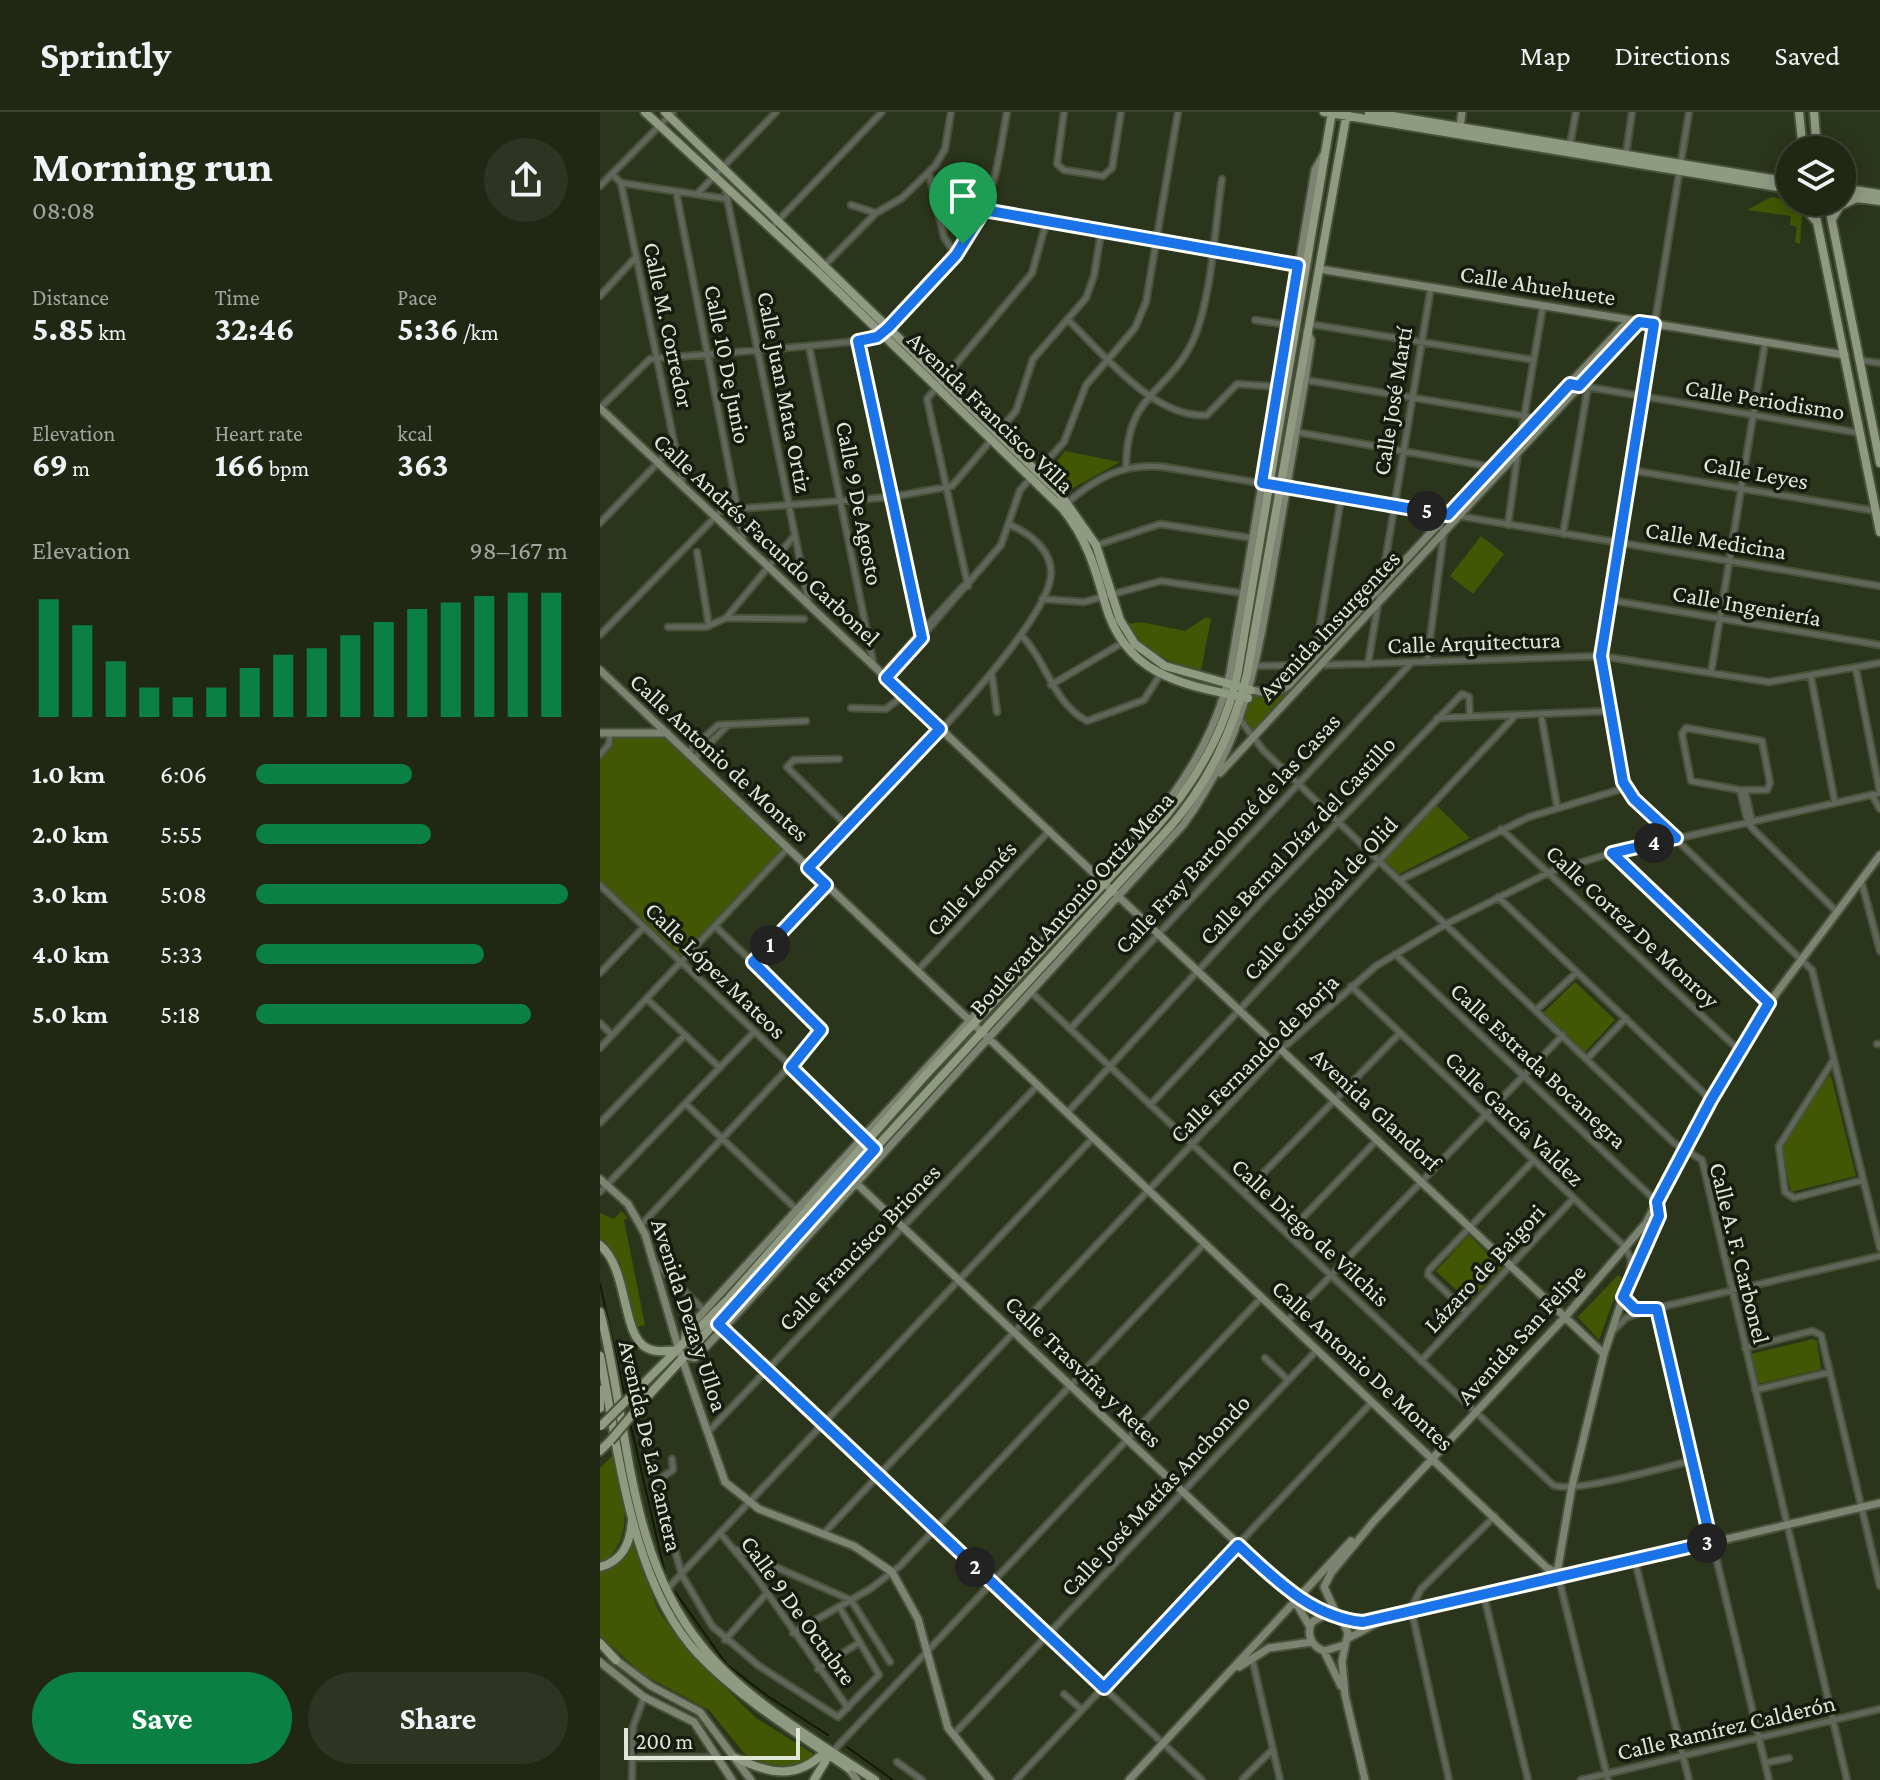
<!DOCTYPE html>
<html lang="en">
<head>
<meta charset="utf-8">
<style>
	body { margin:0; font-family:"Crimson Pro",serif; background:#2d3422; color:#f1f3f6; height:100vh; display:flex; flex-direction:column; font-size:30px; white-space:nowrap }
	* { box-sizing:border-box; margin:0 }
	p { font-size:26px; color:#a2a6a0 }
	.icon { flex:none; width:44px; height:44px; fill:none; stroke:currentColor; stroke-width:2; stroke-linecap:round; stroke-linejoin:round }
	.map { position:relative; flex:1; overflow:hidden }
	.drawer { display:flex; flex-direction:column; background:#202814; width:600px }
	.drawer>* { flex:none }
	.controls { position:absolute; left:1176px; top:24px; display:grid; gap:16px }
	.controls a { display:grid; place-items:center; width:80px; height:80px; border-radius:50%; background:#202814; box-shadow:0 4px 20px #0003,0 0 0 2px #3d4434; font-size:40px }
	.scale { position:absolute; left:24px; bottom:20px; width:176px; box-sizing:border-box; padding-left:8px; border:4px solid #e0e7d7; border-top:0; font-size:22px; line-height:28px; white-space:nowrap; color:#e0e7d7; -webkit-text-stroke:6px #161b0f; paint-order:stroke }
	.pin { position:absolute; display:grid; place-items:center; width:68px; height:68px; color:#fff; margin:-82px -34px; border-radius:50% 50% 50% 0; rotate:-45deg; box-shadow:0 0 8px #0007 }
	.pin .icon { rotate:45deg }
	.km { position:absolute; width:40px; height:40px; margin:-20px; border-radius:50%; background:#222; color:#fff; font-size:22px; line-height:40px; text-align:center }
	.round { display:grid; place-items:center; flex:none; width:84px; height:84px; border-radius:42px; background:#2d3422 }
	.headline { display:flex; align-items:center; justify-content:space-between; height:136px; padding:0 32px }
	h1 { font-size:44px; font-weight:700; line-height:60px }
	.stats { display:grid; grid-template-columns:repeat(3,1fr); gap:12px; height:136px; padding:8px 32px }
	.stats div { display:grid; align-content:center }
	.stats b { font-size:34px; font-weight:700 }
	.stats small { font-size:22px; font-weight:400 }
	.stats p { font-size:22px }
	.chart { height:224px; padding:16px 32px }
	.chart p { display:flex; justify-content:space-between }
	.chart svg { width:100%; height:144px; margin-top:8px; stroke:#0b8043; stroke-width:6 }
	.primary-button { display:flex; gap:16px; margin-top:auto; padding:16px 32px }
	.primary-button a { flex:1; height:92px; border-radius:48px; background:#0b8043; color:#fff; font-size:32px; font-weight:700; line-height:92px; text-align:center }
	.primary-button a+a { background:#2d3422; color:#f1f3f6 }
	ul { padding:0 32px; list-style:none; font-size:26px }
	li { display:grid; grid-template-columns:128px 96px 1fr; align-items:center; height:60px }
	li i { height:20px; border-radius:10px; background:#0b8043 }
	header { display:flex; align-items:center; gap:48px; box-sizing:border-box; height:112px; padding:0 40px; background:#202814; border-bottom:2px solid #3d4434 }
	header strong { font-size:38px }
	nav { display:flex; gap:44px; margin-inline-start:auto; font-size:28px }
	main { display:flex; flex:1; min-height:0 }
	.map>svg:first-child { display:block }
</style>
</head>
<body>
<header>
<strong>Sprintly</strong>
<nav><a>Map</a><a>Directions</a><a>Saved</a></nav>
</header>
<main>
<section class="drawer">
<div class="headline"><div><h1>Morning run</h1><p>08:08</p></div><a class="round"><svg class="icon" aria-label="share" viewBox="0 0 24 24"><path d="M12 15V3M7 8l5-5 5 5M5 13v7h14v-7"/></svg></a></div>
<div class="stats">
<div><p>Distance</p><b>5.85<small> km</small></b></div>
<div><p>Time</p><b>32:46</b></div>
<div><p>Pace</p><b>5:36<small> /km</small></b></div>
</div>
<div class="stats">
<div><p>Elevation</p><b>69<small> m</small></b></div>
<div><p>Heart rate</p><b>166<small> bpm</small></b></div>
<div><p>kcal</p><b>363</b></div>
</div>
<div class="chart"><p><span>Elevation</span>98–167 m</p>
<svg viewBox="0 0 160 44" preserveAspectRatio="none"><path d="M5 44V8M15 44V16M25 44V27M35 44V35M45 44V38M55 44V35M65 44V29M75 44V25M85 44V23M95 44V19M105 44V15M115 44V11M125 44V9M135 44V7M145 44V6M155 44V6"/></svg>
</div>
<ul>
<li><b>1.0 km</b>6:06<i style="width:50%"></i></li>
<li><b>2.0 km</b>5:55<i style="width:56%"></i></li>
<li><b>3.0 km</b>5:08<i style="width:100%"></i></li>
<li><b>4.0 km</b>5:33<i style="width:73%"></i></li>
<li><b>5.0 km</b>5:18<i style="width:88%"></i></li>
</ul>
<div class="primary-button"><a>Save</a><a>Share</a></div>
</section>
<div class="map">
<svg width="1280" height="1668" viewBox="0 0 1280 1668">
	<rect width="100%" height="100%" fill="#2b351b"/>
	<!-- green -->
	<path fill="#415704" d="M 1171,85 L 1186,88 L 1202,103 L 1200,132 L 1195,130 L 1197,115 L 1190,113 L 1191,104 L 1147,98 Z
		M 465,339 L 520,350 L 468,379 L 449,359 Z
		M 881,424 L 904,442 L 873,482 L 850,464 Z
		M 606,505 L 611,507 L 601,558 C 571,550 542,543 528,512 L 541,510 L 585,519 Z
		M 708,553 L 719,553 L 653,624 L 641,608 L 651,578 L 673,582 Z
		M 11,621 L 64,622 L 185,736 L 80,852 L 0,775 L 0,639 L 10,629 Z
		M 836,693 L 870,726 L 799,762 L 783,747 Z
		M 975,870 L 1015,908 L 984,941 L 943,901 Z
		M 1231,964 L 1256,1064 L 1191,1080 L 1182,1037 L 1227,966 Z
		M 21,1099 L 28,1106 L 24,1108 L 45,1213 L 36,1215 L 20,1150 L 0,1129 L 0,1101 L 14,1107 Z
		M 869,1123 L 902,1156 L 869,1190 L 836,1159 Z
		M 1018,1163 L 1022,1165 L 999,1228 L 978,1205 Z
		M 1213,1227 L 1217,1229 L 1221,1257 L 1158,1272 L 1151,1242 Z
		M 13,1343 C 22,1380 37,1419 6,1449 L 0,1449 L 0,1356 Z
		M 32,1429 L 58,1498 L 87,1538 L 156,1606 L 214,1642 L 211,1649 L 195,1656 L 172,1658 L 149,1647 L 109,1598 L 44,1563 L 0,1524 L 0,1458 L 18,1449 Z"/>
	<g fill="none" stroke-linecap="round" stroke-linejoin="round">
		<!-- stream -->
		<path stroke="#121903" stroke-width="2" d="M 0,1172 L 25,1284
			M 30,1310 L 65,1461
			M 75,1480 L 127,1553 L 169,1585 L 228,1623
			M 247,1635 L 293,1668"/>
		<defs>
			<path id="street" d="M 464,0 L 457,52 L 464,58 L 503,64 L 512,56 L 521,0
				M 1089,0 L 1001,544 C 1006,577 1011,655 1028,681 L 1212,858 L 1280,1136
				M 970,33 L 976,0
				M 1026,42 L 1032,0
				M 12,62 L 21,71 L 83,374
				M 329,62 L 344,125 L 355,142
				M 21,71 L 128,87
				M 0,74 L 73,0
				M 125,76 L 209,493
				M 76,79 L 144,432
				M 97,82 L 176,0
				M 251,93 L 276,101
				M 384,98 L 702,154
				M 171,116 L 282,0
				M 218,160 L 276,101 L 302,86 L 335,54 L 345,37 L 351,0
				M 0,184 L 36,145
				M 468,208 C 504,242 554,307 607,303 L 637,272 L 682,275
				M 655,208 L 688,213
				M 709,212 L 934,248
				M 258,229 L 322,525
				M 209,234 L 274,555
				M 1258,248 L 1280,251
				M 705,268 L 937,306
				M 970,272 L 1260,321
				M 0,296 L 50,247 L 209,234 L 267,228 L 282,222 C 318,187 365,144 384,97 C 397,66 401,33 407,0
				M 696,320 L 892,355
				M 921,323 L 943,194
				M 526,355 C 527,277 570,283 595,224 C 612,182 615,113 622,67
				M 1030,358 L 1276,399
				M 466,392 C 497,365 523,351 564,355 L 1280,474
				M 0,411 L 75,333
				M 908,413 L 918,339
				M 963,422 L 988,275
				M 494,434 L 560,412 L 652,426
				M 97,440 L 109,514
				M 368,474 L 327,287 L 432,161 L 446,111
				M 442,487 L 484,490 L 561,469 L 642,481
				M 1009,488 L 1280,533
				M 126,506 L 194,424
				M 68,515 L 106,515 L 126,506 L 204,507
				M 0,523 L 122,398 L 292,385 L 352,374 L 416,299 L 433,247 L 486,186 L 494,164 L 501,121
				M 421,523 C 447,549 452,590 487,609 L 544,588 L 560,563
				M 715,543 L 741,386
				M 827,550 L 844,419 L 838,413
				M 768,552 L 831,175
				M 721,553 L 1001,544 L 1169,570 L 1280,551
				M 656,554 L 707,553
				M 1256,557 L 1280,681
				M 1111,561 L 1165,231
				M 282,563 L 369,468
				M 392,563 L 397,600
				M 1211,565 L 1235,691
				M 286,566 L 401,433 L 420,378 L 464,330 L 486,273 L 535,216 L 546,190 L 578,0
				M 451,573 L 522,531
				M 251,596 L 286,597 L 304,583
				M 941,602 L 957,694
				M 639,606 L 663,638 L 1074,1031 L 1102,1048 L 1247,1668
				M 837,606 L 1009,599
				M 1086,616 L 1162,629 L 1170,671 L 1167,678 L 1140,678 L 1091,669 L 1082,622 Z
				M 87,641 L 118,613 L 206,609
				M 0,643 L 9,632 L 10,621
				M 94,647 L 127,614
				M 239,647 L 194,648 L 187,655 L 247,714
				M 1140,678 L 1148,711 L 1155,719 L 1236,799
				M 1145,678 L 1152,711
				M 1272,683 L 1280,697
				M 901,717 L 1140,939
				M 1012,741 L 1169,891
				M 208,756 C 255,706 451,519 451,461 C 451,437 429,421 410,413
				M 800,768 L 929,705 L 1025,676
				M 1261,768 L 1280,839
				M 0,773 L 265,1024
				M 898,785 L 1111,988
				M 795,842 L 1057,1090
				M 153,850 L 226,773
				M 317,859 L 450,718
				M 0,861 L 44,815
				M 751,874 L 1025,1135 L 1031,1147 L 1029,1166
				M 430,879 L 953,1373 C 974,1382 1065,1355 1091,1349
				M 47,887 L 120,956
				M 936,898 L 976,861
				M 0,911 L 12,923
				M 470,917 L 811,551
				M 1277,932 L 1280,932
				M 0,936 L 188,736
				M 987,947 L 1026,906
				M 1234,947 L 1179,1034 L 1185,1080 L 1194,1086 L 1263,1068
				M 86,992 L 197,1098
				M 550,993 L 916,603
				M 467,1001 L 664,787 L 862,582 L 869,585 L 870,605
				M 0,1011 L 85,923
				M 0,1080 L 154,920
				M 644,1081 L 800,921
				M 41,1113 L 221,921 L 214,909 L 115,814
				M 687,1122 L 778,1027
				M 56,1152 L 105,1199
				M 1023,1185 L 1032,1196 L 1043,1198
				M 1057,1197 L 1169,1668
				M 867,1200 L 828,1163 L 829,1158 L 933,1049
				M 687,1209 L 963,923
				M 122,1216 L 602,1668
				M 1014,1218 L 1026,1206 L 1048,1198 L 1280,1144
				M 1145,1236 L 1212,1219 L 1221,1223 L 1280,1474
				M 665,1246 L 688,1268
				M 821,1249 L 973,1087
				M 1155,1278 L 1230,1260
				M 108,1320 L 438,973
				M 49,1346 L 82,1463 L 112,1514 L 159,1554 L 238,1605 L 279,1563 L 240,1496
				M 55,1370 L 73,1358 L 72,1347
				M 120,1421 L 154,1462 L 248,1596
				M 223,1422 L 683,936 L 776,854 L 846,812 L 950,760 L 1012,741 L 1280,681
				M 137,1438 L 251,1488 L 290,1550
				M 1035,1449 L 1089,1668
				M 959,1467 L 1008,1668
				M 68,1476 L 493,1026
				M 884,1484 L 928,1668
				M 193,1521 L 270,1477 L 300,1454 L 605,1131
				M 125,1528 L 167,1481
				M 652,1546 L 680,1668
				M 218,1557 L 260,1530
				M 464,1582 L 482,1598
				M 353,1623 L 717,1238
				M 233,1639 L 662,1185
				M 32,1646 L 117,1645
				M 297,1650 L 322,1668
				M 1165,1651 L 1189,1646
				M 32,1668 L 33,1615 L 44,1585
				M 416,1668 L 772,1290
				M 642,1668 L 672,1638
				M 849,1668 L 811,1496 L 821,1477 L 895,1404
				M 981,1668 L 1280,1597"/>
			<path id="secondary" d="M 860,15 L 862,0
				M 719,157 L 1245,243
				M 0,296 L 1004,1242
				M 0,558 L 947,1456 L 957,1461 L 959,1467
				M 651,578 L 673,582 L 688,574 L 1029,208
				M 0,621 L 67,621
				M 620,661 L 1039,210
				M 0,1067 L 28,1092 L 45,1122 L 79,1238 L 125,1370 L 159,1397 L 254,1434 L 292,1460 L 318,1507 L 348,1616 L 390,1668
				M 254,1069 L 690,1481 L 726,1501
				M 83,1233 L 86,1219 L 553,708 C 589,665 617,616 630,561 L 715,58 L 725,40
				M 85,1244 L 95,1246 L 123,1217 L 583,713 C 646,627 658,545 675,443 C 685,385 695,326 705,268 L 711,228 L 707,220
				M 957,1461 L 972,1374 L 1004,1242 L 1023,1185 L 1059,1104 L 1057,1090
				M 693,1486 L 710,1515
				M 728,1501 L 712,1510 C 706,1522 711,1534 724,1539 L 744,1533
				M 737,1503 L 724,1475 L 731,1461 L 774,1409 L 966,1204 L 1046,1111 L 1111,988 L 1169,891 L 1280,743
				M 740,1504 L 748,1521 L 742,1549 L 745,1583 L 765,1668
				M 741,1505 L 763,1510 L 786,1507 L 1280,1391
				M 747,1527 L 777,1511
				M 724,1539 L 741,1574
				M 12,1545 L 51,1574 L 100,1600 L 151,1668
				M 0,1550 L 44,1585 L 94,1610 L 132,1668
				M 639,1555 L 669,1536 L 712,1530
				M 248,1656 L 257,1668
				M 529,1668 L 751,1429"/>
			<path id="primary" d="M 45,0 L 218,160 L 462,396 C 486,425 495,455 505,491 C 525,564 583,573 648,586
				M 65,0 L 460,382 L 496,433 L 520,508 L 535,532 L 565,554 L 651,578
				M 724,0 L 1190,77
				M 769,0 L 1190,70
				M 1199,0 L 1203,38
				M 1214,0 L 1217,38
				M 1242,65 L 1247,77
				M 1242,76 L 1280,82
				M 1242,84 L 1280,89
				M 1200,90 L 1215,108
				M 1213,90 L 1280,420
				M 1228,90 L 1280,351
				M 1232,107 L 1240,94 L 1257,86
				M 0,1133 C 29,1157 21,1223 47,1236 C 56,1241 69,1239 78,1238
				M 0,1200 C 29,1310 26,1442 102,1534 C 144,1587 219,1631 275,1668
				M 0,1244 C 19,1338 30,1469 98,1542 C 141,1587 197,1621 248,1656
				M 40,1275 L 129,1186 L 322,967 L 552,720 C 593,674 626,620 638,559 L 732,0
				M 0,1278 L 0,1296
				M 48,1284 L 571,714 C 608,671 634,617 647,562 L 747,0
				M 0,1339 L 10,1329
				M 0,1455 C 23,1449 30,1431 32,1409
				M 0,1531 L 16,1548
				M 136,1646 C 170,1662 196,1668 225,1640
				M 214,1668 L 229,1643"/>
		</defs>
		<!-- street casing -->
		<use href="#street" stroke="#485139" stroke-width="9"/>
		<!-- secondary casing -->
		<use href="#secondary" stroke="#485139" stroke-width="11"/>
		<!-- primary casing -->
		<use href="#primary" stroke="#485139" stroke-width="12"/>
		<!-- street -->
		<use href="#street" stroke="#61665a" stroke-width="5"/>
		<!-- secondary -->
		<use href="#secondary" stroke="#7c8370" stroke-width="7"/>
		<!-- primary -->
		<use href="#primary" stroke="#909a81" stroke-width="8"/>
		<defs>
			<path id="primary-bridge" d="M 1,1314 L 40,1275
				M 10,1329 L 48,1284"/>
		</defs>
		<!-- primary-bridge casing -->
		<use href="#primary-bridge" stroke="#485139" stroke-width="12" stroke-linecap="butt"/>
		<!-- primary-bridge -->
		<use href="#primary-bridge" stroke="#909a81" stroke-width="8"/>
	</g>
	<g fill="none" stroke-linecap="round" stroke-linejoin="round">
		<defs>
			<path id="route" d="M 384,98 L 698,153 L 662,371 L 848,403 L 970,272 L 979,274 L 1039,210 L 1054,212 L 1001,544 L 1023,670 L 1034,687 L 1076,726 L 1012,741 L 1169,891 L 1111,988 L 1057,1090 L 1059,1104 L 1023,1185 L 1035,1197 L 1057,1197 L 1111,1430 L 763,1510 C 711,1505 675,1467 638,1433 L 504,1576 L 118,1212 L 275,1037 L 191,955 L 221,918 L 153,850 L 226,773 L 208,756 L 340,617 L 286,566 L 322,526 L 258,229 L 277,225 L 288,216 L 356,143 Z"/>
		</defs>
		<!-- route casing -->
		<use href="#route" stroke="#fff" stroke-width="16"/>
		<!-- route -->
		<use href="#route" stroke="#1a73e8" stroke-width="10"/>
	</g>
	<g text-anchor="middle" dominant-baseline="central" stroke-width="7" stroke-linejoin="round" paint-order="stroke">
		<!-- street labels -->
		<g font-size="24" fill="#e0e7d7" stroke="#161b0f">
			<text transform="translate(938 173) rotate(9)">Calle Ahuehuete</text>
			<text transform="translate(69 213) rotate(78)">Calle M. Corredor</text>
			<text transform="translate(128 252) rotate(79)">Calle 10 De Junio</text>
			<text transform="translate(185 280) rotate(79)">Calle Juan Mata Ortiz</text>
			<text transform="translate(1165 287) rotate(9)">Calle Periodismo</text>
			<text transform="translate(792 289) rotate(-81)">Calle José Martí</text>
			<text transform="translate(391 300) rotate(44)">Avenida Francisco Villa</text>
			<text transform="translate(1156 360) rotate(10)">Calle Leyes</text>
			<text transform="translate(260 391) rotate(79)">Calle 9 De Agosto</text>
			<text transform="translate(167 427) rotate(43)">Calle Andrés Facundo Carbonel</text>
			<text transform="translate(1116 428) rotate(9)">Calle Medicina</text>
			<text transform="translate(1147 493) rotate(10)">Calle Ingeniería</text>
			<text transform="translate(729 513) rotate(-47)">Avenida Insurgentes</text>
			<text transform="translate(874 530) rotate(-2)">Calle Arquitectura</text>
			<text transform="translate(120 645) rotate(43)">Calle Antonio de Montes</text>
			<text transform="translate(627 721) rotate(-47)">Calle Fray Bartolomé de las Casas</text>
			<text transform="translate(697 728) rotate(-47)">Calle Bernal Díaz del Castillo</text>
			<text transform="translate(371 776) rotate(-47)">Calle Leonés</text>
			<text transform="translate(720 786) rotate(-47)">Calle Cristóbal de Olid</text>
			<text transform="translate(471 791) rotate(-48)">Boulevard Antonio Ortiz Mena</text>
			<text transform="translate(1033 814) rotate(43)">Calle Cortez De Monroy</text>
			<text transform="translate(116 858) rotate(44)">Calle López Mateos</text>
			<text transform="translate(654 946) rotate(-45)">Calle Fernando de Borja</text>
			<text transform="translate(939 953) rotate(43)">Calle Estrada Bocanegra</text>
			<text transform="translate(776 997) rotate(43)">Avenida Glandorf</text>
			<text transform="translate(915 1006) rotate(44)">Calle García Valdez</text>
			<text transform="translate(711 1120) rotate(43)">Calle Diego de Vilchis</text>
			<text transform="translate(259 1135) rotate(-46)">Calle Francisco Briones</text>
			<text transform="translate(1140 1141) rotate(76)">Calle A. F. Carbonel</text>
			<text transform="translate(884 1156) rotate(-47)">Lázaro de Baigori</text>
			<text transform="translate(90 1203) rotate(72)">Avenida Deza y Ulloa</text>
			<text transform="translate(921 1222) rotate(-48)">Avenida San Felipe</text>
			<text transform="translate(763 1253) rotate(43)">Calle Antonio De Montes</text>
			<text transform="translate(484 1259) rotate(44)">Calle Trasviña y Retes</text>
			<text transform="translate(51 1334) rotate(77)">Avenida De La Cantera</text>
			<text transform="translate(555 1383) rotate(-47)">Calle José Matías Anchondo</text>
			<text transform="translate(199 1498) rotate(54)">Calle 9 De Octubre</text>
			<text transform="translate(1126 1615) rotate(-13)">Calle Ramírez Calderón</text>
		</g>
	</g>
</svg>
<div class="controls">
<a><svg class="icon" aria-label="layers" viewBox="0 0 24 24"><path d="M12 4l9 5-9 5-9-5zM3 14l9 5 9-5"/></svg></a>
</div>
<div class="scale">200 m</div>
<div class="pin" style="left:363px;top:132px;background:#1e9e55"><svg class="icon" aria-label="arrive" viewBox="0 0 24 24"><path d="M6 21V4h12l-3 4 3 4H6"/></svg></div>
<b class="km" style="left:170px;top:833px">1</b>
<b class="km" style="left:375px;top:1455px">2</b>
<b class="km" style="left:1107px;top:1431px">3</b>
<b class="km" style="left:1054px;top:731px">4</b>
<b class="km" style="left:827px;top:399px">5</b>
</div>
</main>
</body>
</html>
